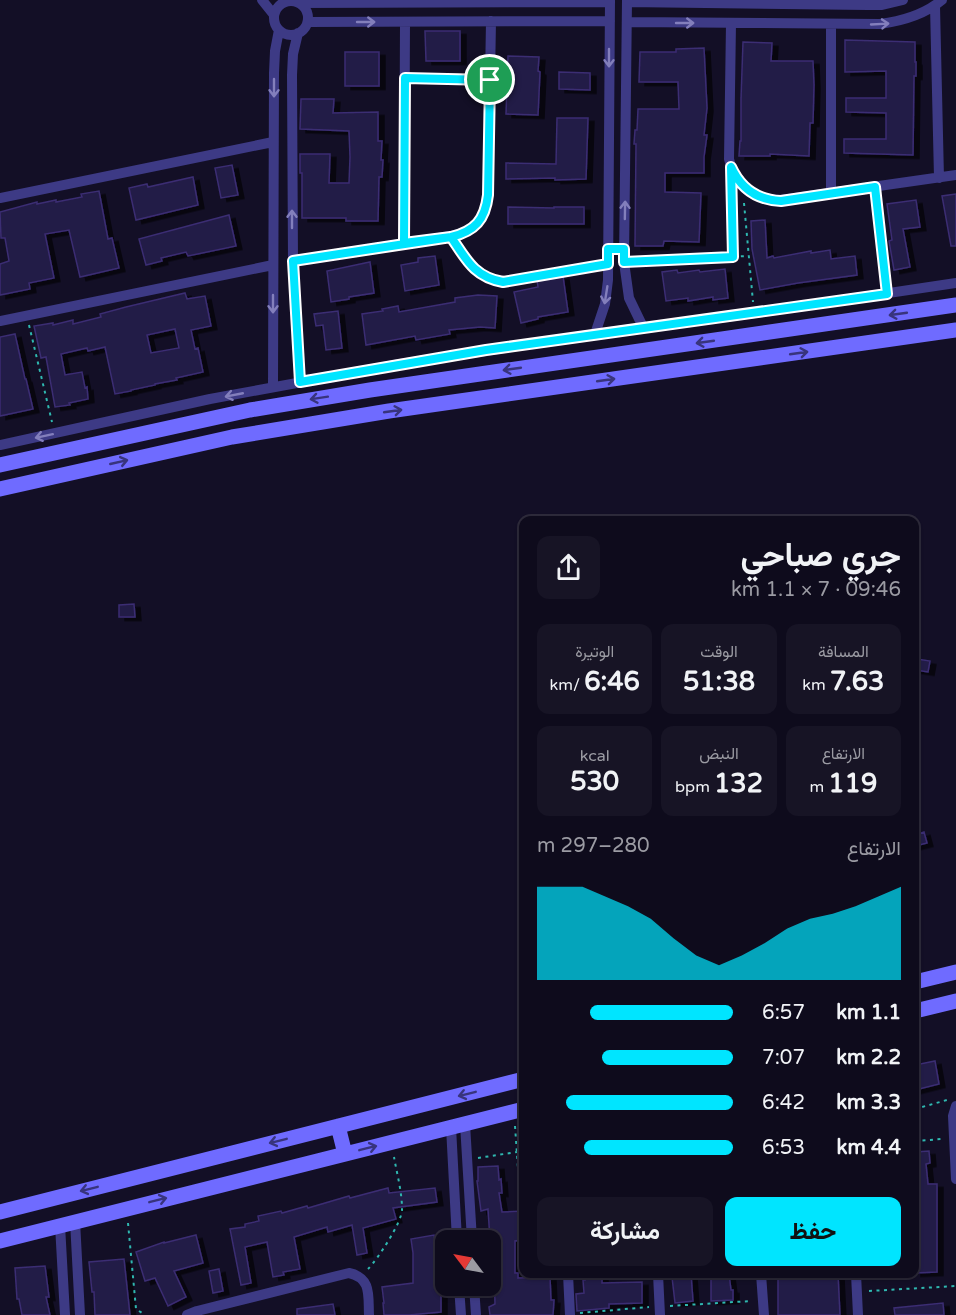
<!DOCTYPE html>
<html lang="ar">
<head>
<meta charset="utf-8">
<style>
	body { margin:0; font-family:"Varela Round",Vazirmatn,sans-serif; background:#171425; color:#f1f3f6; direction:rtl; height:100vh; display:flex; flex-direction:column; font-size:22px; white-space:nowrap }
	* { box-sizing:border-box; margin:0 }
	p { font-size:20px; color:#9b9ba3 }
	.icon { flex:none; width:33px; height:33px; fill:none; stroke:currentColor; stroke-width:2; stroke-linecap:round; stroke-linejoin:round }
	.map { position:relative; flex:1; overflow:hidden; direction:ltr }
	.side { position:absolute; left:519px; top:516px; width:400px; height:762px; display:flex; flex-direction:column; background:#0e0b1c; border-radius:12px; box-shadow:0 2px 4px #0004,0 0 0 2px #2e2b3b; direction:rtl }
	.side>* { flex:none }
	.needle { width:39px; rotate:302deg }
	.buttons { position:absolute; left:435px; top:1230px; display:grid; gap:12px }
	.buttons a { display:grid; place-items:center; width:66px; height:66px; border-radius:12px; background:#0e0b1c; box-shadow:0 2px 4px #0004,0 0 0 2px #2e2b3b; font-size:30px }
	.pin { position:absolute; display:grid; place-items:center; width:51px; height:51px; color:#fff; margin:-26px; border:3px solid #fff; border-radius:50%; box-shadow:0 2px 6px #0007 }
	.round { display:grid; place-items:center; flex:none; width:63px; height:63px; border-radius:12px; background:#171425 }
	.overview { display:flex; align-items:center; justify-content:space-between; height:102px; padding:0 18px }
	h1 { font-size:33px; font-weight:700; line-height:45px }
	.stats { display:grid; grid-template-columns:repeat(3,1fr); gap:9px; height:102px; padding:6px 18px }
	.stats div { display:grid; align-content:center; border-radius:12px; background:#171425; text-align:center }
	.stats b { font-size:26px; font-weight:700 }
	.stats small { font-size:16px; font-weight:400 }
	.stats p { font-size:16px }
	.chart { height:168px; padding:12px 18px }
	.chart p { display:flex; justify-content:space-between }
	.chart svg { width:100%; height:108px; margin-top:6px; fill:#00e5ff; opacity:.7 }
	.button { display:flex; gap:12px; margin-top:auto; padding:12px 18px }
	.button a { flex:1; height:69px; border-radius:12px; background:#00e5ff; color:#111; font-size:24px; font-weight:700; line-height:69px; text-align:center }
	.button a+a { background:#171425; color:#f1f3f6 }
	ul { padding:0 18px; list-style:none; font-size:20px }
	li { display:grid; grid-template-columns:96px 72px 1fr; align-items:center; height:45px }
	li i { height:15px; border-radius:8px; background:#00e5ff }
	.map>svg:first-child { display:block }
</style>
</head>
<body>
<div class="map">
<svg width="956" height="1315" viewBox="0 0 956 1315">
	<defs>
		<filter id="shadow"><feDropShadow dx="6" dy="3.5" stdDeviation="0" flood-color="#0009"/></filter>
	</defs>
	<rect width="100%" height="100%" fill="#130f26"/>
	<!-- building -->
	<path fill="#241b47" stroke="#3b2d73" stroke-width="1.5" fill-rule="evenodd" filter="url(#shadow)" d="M 425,31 L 460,31 L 460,61 L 426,61 Z
		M 845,40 L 915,42 L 915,62 L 916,62 L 916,76 L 914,76 L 913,155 L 844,153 L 844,139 L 886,139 L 886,113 L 846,112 L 846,98 L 886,98 L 886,71 L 845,72 Z
		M 743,42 L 772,43 L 771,61 L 813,61 L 814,85 L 813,123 L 810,123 L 809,156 L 770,154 L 770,156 L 739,156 L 740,141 L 741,141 L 741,99 Z
		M 704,48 L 707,108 L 704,135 L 707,135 L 704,157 L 704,173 L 665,173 L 665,192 L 701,193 L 699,242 L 664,241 L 663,246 L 635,246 L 636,144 L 634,144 L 635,130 L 637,130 L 638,109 L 679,109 L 678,82 L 639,82 L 640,52 L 676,52 L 676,49 Z
		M 345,52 L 379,52 L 379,86 L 345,86 Z
		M 508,56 L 539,57 L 538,71 L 540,72 L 538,115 L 506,114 Z
		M 559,72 L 590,73 L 590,90 L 559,89 Z
		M 301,99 L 334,99 L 333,113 L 378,112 L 378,141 L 382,141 L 381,160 L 383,160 L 382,177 L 379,177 L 378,221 L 346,221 L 346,218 L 302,218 L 302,173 L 300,173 L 300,154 L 330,154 L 329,183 L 349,183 L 350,157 L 349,131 L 300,129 Z
		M 557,118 L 588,118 L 586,179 L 555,180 L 555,178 L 506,179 L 506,163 L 556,164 Z
		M 232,165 L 238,195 L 221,198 L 215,168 Z
		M 193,177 L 198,205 L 136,220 L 129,188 L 147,184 L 148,187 Z
		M 99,191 L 108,239 L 112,238 L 119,268 L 80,277 L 69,230 L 45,234 L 54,278 L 29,283 L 30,289 L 0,295 L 0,264 L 9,261 L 5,238 L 1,238 L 0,212 L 37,202 L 37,204 L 56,200 L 56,202 L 82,197 L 81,194 Z
		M 956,194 L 956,246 L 951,246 L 942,196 Z
		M 916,200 L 920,227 L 903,229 L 910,267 L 894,270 L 889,241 L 892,240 L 887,204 Z
		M 508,207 L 554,208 L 554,207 L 584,207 L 584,224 L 508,224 Z
		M 229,215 L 236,246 L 188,256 L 186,252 L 161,258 L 162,261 L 146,265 L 139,239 Z
		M 765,220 L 767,258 L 773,256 L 774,258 L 811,251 L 811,253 L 830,250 L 831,259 L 855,256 L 857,275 L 798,283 L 760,290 L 752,249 L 751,221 Z
		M 435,256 L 439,285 L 405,291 L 401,265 L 418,262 L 418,258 Z
		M 370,262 L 374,293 L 349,297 L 349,299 L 331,302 L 327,271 Z
		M 725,269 L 728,298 L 713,300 L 713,297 L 688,301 L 688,298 L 666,301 L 662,272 L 677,270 L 678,273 L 699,270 L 700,272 Z
		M 563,276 L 568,312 L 538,317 L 538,319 L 521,323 L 514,292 L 538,287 L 537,280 Z
		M 185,293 L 187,299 L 205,296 L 211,326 L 191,330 L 195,349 L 198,348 L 203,372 L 176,378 L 177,380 L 155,384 L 155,385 L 131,390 L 131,391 L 115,394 L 105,347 L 88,351 L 87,348 L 61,354 L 65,375 L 82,372 L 85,388 L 87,387 L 88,399 L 69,403 L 70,405 L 55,407 L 46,357 L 41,358 L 34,326 L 53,323 L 53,325 L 73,320 L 73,324 L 101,317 L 100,314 L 126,307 ZM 175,329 L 179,348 L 151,353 L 147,335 Z
		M 478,295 L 497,296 L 495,328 L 480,327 L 449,330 L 450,334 L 416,340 L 415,336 L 366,345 L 362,314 L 383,311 L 382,309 L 398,306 L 399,312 L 455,302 L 455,298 Z
		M 338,311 L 342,348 L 326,350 L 323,325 L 316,326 L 314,314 Z
		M 15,334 L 25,379 L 26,379 L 33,409 L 0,416 L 0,337 Z
		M 134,604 L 135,617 L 119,617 L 119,605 Z
		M 917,659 L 930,661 L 928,672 L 915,670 Z
		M 924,832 L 927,843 L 915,846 L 915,835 Z
		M 935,1061 L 939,1084 L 915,1090 L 915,1065 Z
		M 929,1151 L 930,1163 L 926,1164 L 928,1184 L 937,1184 L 937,1272 L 915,1273 L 915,1152 Z
		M 498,1166 L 499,1180 L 501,1179 L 502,1193 L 499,1193 L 502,1212 L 524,1211 L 524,1240 L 515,1241 L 515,1273 L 518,1273 L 518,1278 L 550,1277 L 551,1300 L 554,1300 L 553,1315 L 490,1315 L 489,1307 L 495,1304 L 494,1271 L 490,1271 L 490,1240 L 488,1209 L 481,1211 L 477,1181 L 478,1181 L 478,1167 Z
		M 388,1188 L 389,1193 L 435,1188 L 437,1202 L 393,1208 L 396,1219 L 363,1228 L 367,1253 L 357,1255 L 352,1225 L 328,1232 L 327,1227 L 294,1237 L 300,1269 L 283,1272 L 284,1275 L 273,1277 L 267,1242 L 245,1247 L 251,1283 L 241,1285 L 230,1229 L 245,1227 L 245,1224 L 259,1221 L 258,1216 L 281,1211 L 282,1213 L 307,1206 L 308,1208 L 349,1196 L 350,1198 Z
		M 196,1235 L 203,1263 L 174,1271 L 186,1297 L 168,1306 L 155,1278 L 145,1281 L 136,1252 L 164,1242 L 164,1243 Z
		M 434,1235 L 436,1248 L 439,1283 L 441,1283 L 441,1312 L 409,1315 L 384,1315 L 383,1303 L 384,1303 L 382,1287 L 413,1283 L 413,1253 L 411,1239 Z
		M 124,1259 L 130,1315 L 95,1315 L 94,1292 L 92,1292 L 89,1262 Z
		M 45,1266 L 49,1297 L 46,1297 L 50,1315 L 22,1315 L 19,1299 L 17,1299 L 15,1268 Z
		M 219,1269 L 223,1291 L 213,1293 L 209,1271 Z
		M 585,1274 L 602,1274 L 602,1283 L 642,1282 L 642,1303 L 609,1304 L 609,1308 L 577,1311 L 576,1294 L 584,1293 L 583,1280 L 585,1280 Z
		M 674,1274 L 691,1274 L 693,1301 L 675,1303 L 672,1277 L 674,1277 Z
		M 711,1274 L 729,1274 L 731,1290 L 733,1290 L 733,1300 L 711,1301 Z
		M 778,1274 L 838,1274 L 840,1315 L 778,1315 Z
		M 943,1303 L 944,1315 L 895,1315 L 894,1308 Z
		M 333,1304 L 335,1315 L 297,1315 L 297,1309 Z"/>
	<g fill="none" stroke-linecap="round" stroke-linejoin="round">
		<!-- path -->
		<path stroke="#2fb8b0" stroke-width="2" stroke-dasharray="3 4.5" stroke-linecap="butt" d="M 415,78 L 478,79
			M 876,199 L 886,283
			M 744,203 L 753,302
			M 458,246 C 471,266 477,278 503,282 L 597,266
			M 733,246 L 733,257
			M 636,262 L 747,256
			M 29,325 L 52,422
			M 915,1109 L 947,1100
			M 515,1126 L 520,1197 L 524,1201
			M 915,1141 L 942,1139
			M 517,1156 L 524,1154
			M 478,1158 L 517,1152
			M 128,1223 L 136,1309 L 145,1315
			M 368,1269 C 377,1260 403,1221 402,1209 C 402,1192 397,1174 394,1157
			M 869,1291 L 956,1286
			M 670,1306 L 751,1301
			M 580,1313 L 649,1307"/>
		<!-- lane -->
		<path stroke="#3d3a85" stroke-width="5" d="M 731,175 L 733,237"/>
		<!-- street -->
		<path stroke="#3d3a85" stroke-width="10" d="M 262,0 L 274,15
			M 627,0 L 624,262 L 629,298 L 643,327
			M274 18a17 17 0 1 1 34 0a17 17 0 1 1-34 0Z
			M 627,2 L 868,5 L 882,5 L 903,0
			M 300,3 L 610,2
			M 935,6 L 939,178
			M 308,22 L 610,21
			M 627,22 L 880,24 C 903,21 924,15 942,0
			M 731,23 L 729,159 C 735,187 753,200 781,200 L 956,175
			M 831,24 L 831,193
			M 298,33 L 293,54 L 292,75 L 293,261 L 300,383
			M 0,198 L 273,142
			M 404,243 L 405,22
			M 293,261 L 451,236 C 475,231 485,220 488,195 L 491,21
			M 0,321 L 273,265
			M 595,334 L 605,304 L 608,280 L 610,0
			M 273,387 L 274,73 L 275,51 L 279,30
			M 0,445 L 210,399 L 400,364 L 595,334 L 755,313 L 956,283
			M 956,1106 L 953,1116 L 956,1179
			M 465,1124 L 472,1240
			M 451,1127 L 457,1240
			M 75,1221 L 80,1315
			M 60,1225 L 65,1315
			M 568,1274 L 570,1315
			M 658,1274 L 660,1315
			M 761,1274 L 764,1315
			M 856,1274 L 858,1315
			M 459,1286 L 461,1315
			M 474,1286 L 476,1315
			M 187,1315 L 197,1311 L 349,1273 C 372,1278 368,1296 369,1315"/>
		<!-- secondary -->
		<path stroke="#6f6bff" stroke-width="15" d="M 0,465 L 250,410 L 370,390 L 956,305
			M 0,489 L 232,437 L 389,411 L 956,330
			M 915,982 L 956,972
			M 915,1011 L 956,1001
			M 338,1126 L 345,1154
			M 0,1212 L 524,1079
			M 0,1241 L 524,1109"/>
	</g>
	<!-- one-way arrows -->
	<defs><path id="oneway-shaft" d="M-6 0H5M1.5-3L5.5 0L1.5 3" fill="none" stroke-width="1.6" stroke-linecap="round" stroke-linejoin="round" transform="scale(1.5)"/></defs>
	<g stroke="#837fbc">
		<use href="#oneway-shaft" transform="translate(366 22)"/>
		<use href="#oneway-shaft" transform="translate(685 23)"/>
		<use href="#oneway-shaft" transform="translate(880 24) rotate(-3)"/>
		<use href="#oneway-shaft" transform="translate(609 58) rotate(90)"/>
		<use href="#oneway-shaft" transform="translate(274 88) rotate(90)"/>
		<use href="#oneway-shaft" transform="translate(625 210) rotate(-89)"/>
		<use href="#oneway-shaft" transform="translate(292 219) rotate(-90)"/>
		<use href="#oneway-shaft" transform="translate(606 295) rotate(99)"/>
		<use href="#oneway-shaft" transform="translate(273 304) rotate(90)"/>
		<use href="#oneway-shaft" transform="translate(234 395) rotate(169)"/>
		<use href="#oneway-shaft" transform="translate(44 436) rotate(168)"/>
	</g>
	<g stroke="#38347d">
		<use href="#oneway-shaft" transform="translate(898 314) rotate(172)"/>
		<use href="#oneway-shaft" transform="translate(705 342) rotate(172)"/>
		<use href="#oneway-shaft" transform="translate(799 353) rotate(-8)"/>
		<use href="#oneway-shaft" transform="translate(512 369) rotate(172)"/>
		<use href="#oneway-shaft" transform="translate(606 380) rotate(-8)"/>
		<use href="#oneway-shaft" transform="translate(319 398) rotate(171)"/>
		<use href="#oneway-shaft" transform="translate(393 411) rotate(-8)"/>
		<use href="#oneway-shaft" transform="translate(119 462) rotate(-13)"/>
		<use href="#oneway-shaft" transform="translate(467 1094) rotate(166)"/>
		<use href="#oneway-shaft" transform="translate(278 1141) rotate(166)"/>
		<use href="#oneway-shaft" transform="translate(368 1148) rotate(-14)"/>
		<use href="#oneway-shaft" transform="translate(89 1189) rotate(166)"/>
		<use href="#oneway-shaft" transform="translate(158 1200) rotate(-14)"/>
	</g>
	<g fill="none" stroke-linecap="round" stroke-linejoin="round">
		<defs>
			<path id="route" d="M 490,80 L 488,195 C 485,220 475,231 451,237 L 293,261 L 300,382 L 486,350 L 887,294 L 875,187 L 781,201 C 757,200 741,189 731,167 L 733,257 L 624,262 L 624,249 L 608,249 L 608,264 L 503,282 C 474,277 466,259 451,237 L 404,243 L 405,78 L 490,80"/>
		</defs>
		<!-- route casing -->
		<use href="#route" stroke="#fff" stroke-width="12"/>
		<!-- route -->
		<use href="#route" stroke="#00e5ff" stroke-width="8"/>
	</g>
</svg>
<div class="buttons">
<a><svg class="needle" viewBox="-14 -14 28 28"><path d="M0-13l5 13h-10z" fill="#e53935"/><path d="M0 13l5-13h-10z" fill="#9b9ba3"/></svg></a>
</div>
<div class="pin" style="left:490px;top:80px;background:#1e9e55"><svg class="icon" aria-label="arrive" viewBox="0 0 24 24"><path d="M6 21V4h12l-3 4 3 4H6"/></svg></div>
<section class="side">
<div class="overview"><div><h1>جري صباحي</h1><p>09:46 · 7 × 1.1 km</p></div><a class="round"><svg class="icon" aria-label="share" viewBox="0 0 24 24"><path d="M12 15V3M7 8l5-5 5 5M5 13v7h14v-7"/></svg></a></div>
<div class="stats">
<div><p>المسافة</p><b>7.63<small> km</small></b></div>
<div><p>الوقت</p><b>51:38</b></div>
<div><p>الوتيرة</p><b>6:46<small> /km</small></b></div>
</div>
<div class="stats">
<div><p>الارتفاع</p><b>119<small> m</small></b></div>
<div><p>النبض</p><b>132<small> bpm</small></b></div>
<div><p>kcal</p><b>530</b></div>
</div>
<div class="chart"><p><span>الارتفاع</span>280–297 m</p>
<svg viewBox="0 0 160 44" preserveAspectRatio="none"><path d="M0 44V6L10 6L20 6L30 10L40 14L50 19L60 27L70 34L80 38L90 34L100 29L110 23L120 19L130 17L140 14L150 10L160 6V44z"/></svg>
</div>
<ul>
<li><b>1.1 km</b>6:57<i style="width:73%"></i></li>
<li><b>2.2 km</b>7:07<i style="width:67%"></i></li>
<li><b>3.3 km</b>6:42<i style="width:85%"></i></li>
<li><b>4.4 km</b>6:53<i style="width:76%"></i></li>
</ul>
<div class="button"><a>حفظ</a><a>مشاركة</a></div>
</section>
</div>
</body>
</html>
